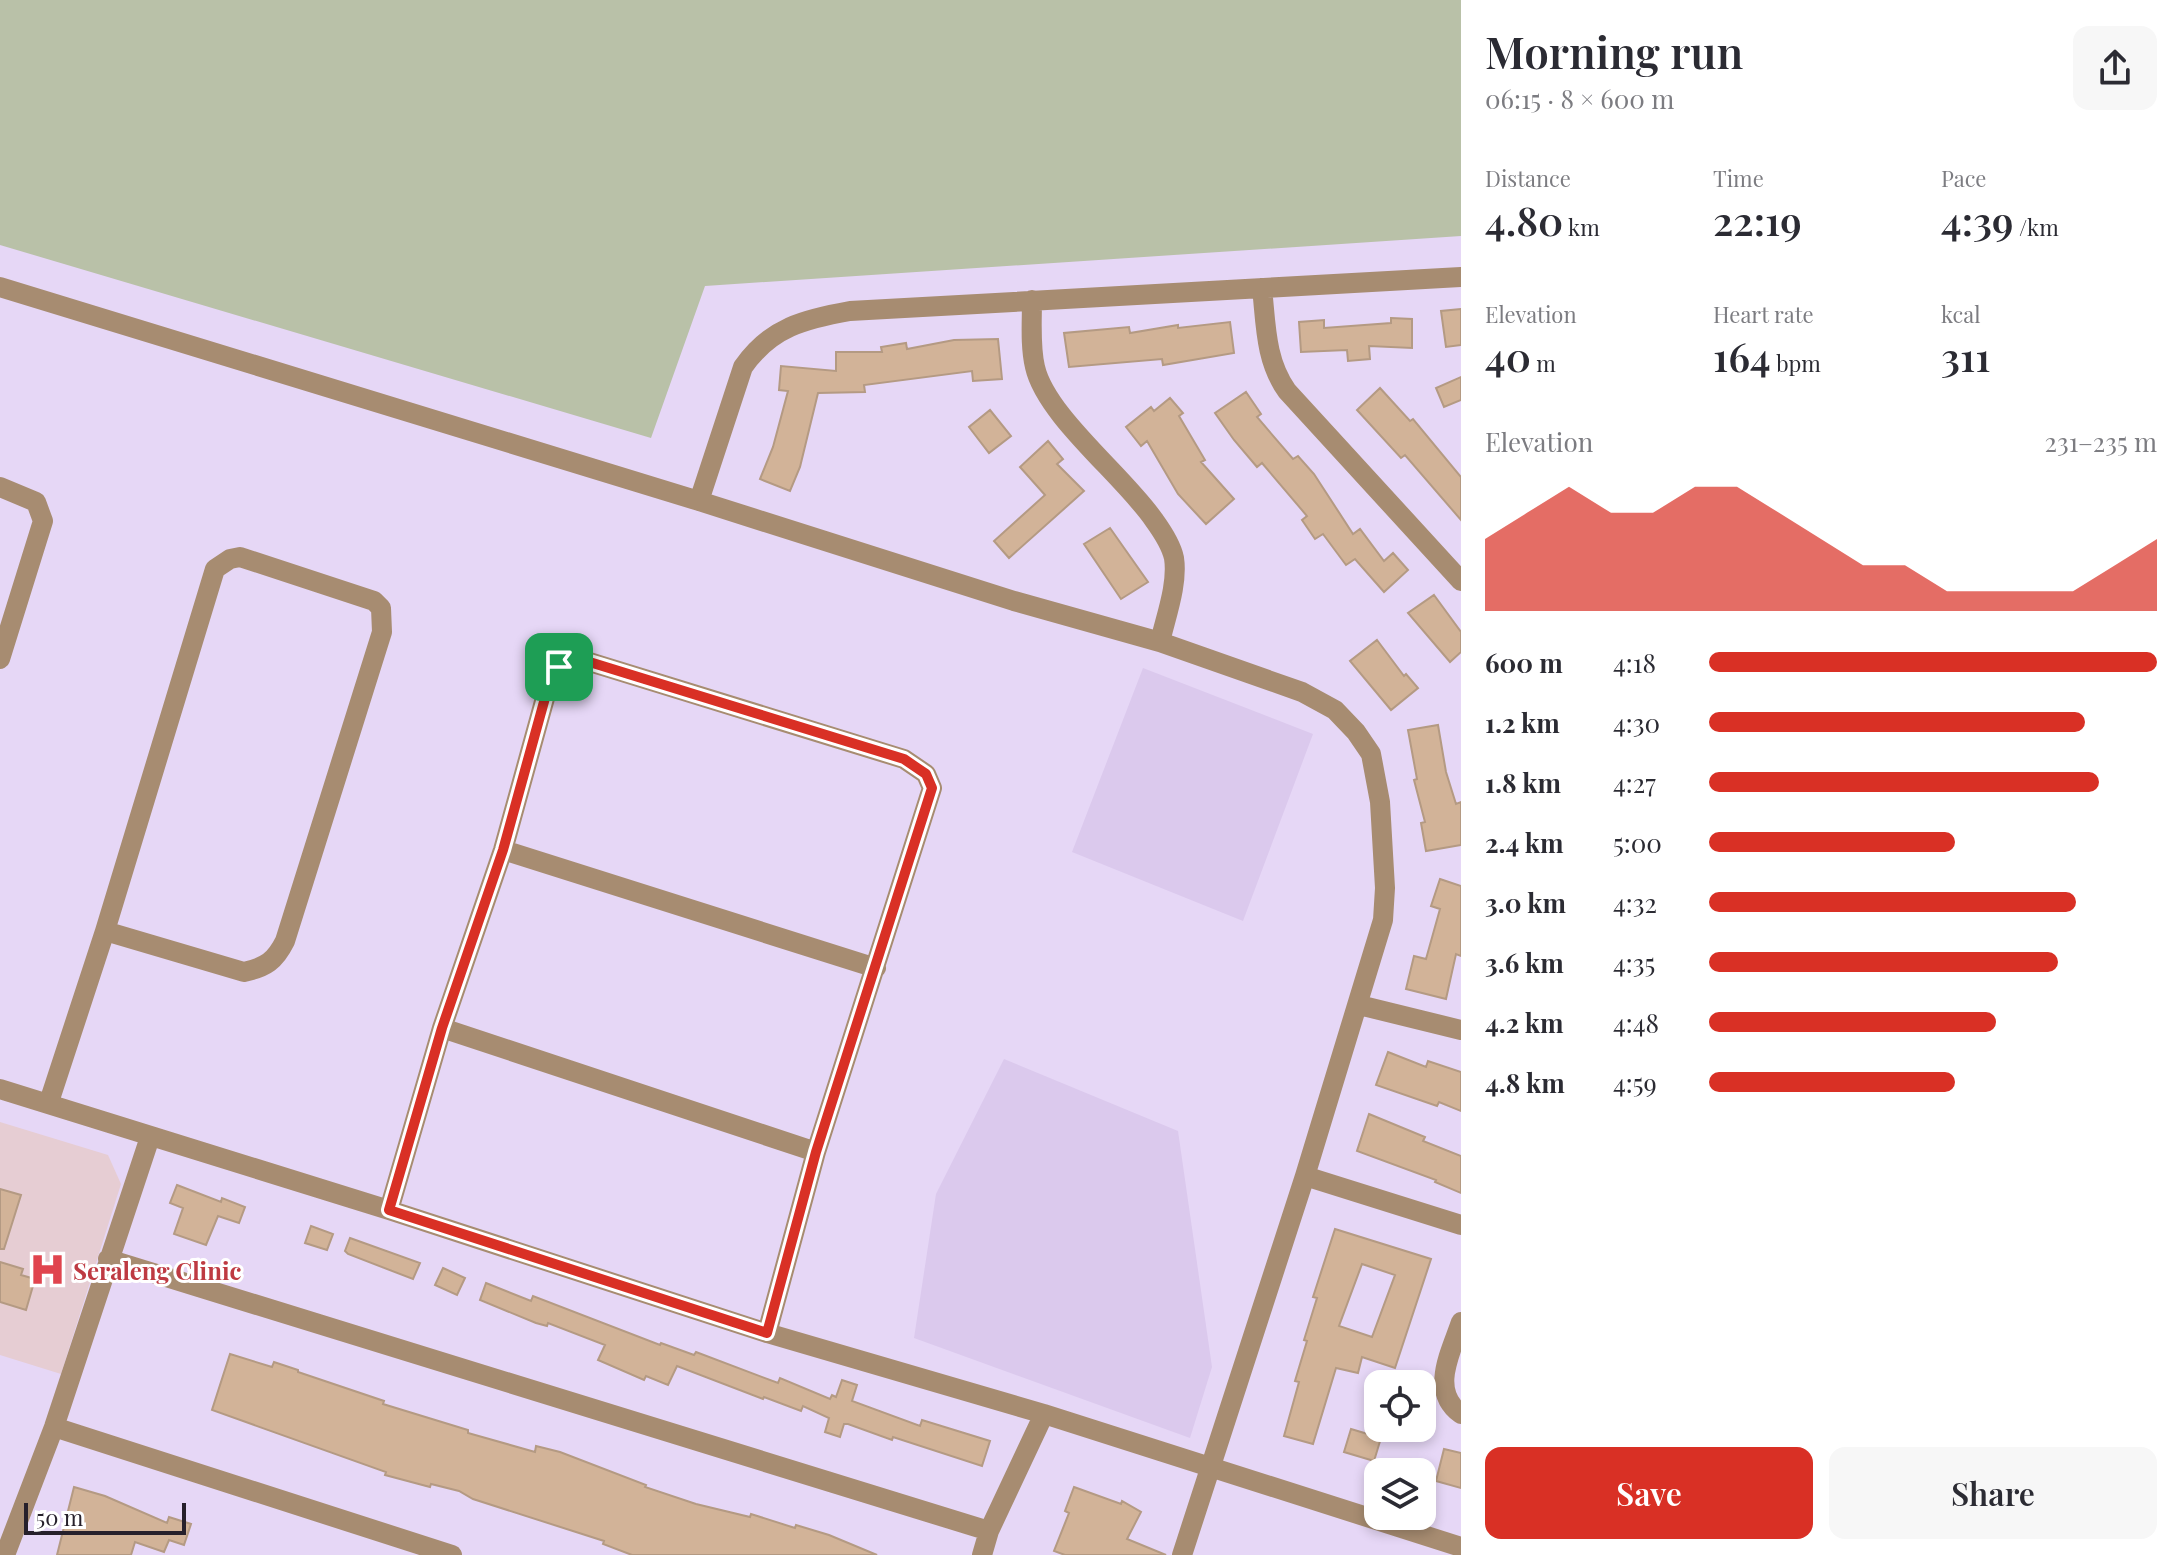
<!DOCTYPE html>
<html lang="en">
<head>
<meta charset="utf-8">
<style>
	body { margin:0; font-family:"Playfair Display",serif; background:#f7f7f7; color:#2b2b33; height:100vh; display:flex; flex-direction:column; font-size:30px; white-space:nowrap }
	* { box-sizing:border-box; margin:0 }
	p { font-size:26px; color:#7c7c81 }
	.icon { flex:none; width:44px; height:44px; fill:none; stroke:currentColor; stroke-width:2; stroke-linecap:round; stroke-linejoin:round }
	.map { position:relative; flex:1; overflow:hidden }
	.panel { display:flex; flex-direction:column; background:#fff; width:720px }
	.panel>* { flex:none }
	.controls { position:absolute; left:1364px; top:1370px; display:grid; gap:16px }
	.controls a { display:grid; place-items:center; width:72px; height:72px; border-radius:16px; background:#fff; box-shadow:0 4px 12px #0003; font-size:40px }
	.scale { position:absolute; left:24px; bottom:20px; width:162px; box-sizing:border-box; padding-left:8px; border:4px solid #26202b; border-top:0; font-size:22px; line-height:28px; white-space:nowrap; color:#26202b; -webkit-text-stroke:6px #fff; paint-order:stroke }
	.pin { position:absolute; display:grid; place-items:center; width:68px; height:68px; color:#fff; margin:-34px; border-radius:16px; box-shadow:0 4px 12px #0006 }
	.round { display:grid; place-items:center; flex:none; width:84px; height:84px; border-radius:16px; background:#f7f7f7 }
	.headline { display:flex; align-items:center; justify-content:space-between; height:136px; padding:0 24px }
	h1 { font-size:44px; font-weight:600; line-height:60px }
	.stats { display:grid; grid-template-columns:repeat(3,1fr); gap:12px; height:136px; padding:8px 24px }
	.stats div { display:grid; align-content:center }
	.stats b { font-size:40px; font-weight:600 }
	.stats small { font-size:22px; font-weight:400 }
	.stats p { font-size:22px }
	.chart { height:224px; padding:16px 24px }
	.chart p { display:flex; justify-content:space-between }
	.chart svg { width:100%; height:144px; margin-top:8px; fill:#d93025; opacity:.7 }
	.primary-button { display:flex; gap:16px; margin-top:auto; padding:16px 24px }
	.primary-button a { flex:1; height:92px; border-radius:16px; background:#d93025; color:#fff; font-size:32px; font-weight:600; line-height:92px; text-align:center }
	.primary-button a+a { background:#f7f7f7; color:#2b2b33 }
	ul { padding:0 24px; list-style:none; font-size:26px }
	li { display:grid; grid-template-columns:128px 96px 1fr; align-items:center; height:60px }
	li i { height:20px; border-radius:10px; background:#d93025 }
	main { display:flex; flex:1; min-height:0 }
	.map>svg:first-child { display:block }
</style>
</head>
<body>
<main>
<div class="map">
<svg width="1461" height="1555" viewBox="0 0 1461 1555">
	<rect width="100%" height="100%" fill="#e6d7f6"/>
	<!-- built -->
	<path fill="#dbc9ed" d="M 1143,668 L 1313,734 L 1243,921 L 1072,852 Z
		M 1004,1059 L 1178,1131 L 1212,1367 L 1190,1438 L 914,1338 L 936,1194 Z"/>
	<!-- medical -->
	<path fill="#e6cdd3" d="M 0,1122 L 108,1155 L 121,1184 L 61,1374 L 0,1355 Z"/>
	<!-- green -->
	<path fill="#b9c1a8" d="M 0,0 L 1461,0 L 1461,236 L 705,286 L 651,438 L 0,245 Z"/>
	<!-- building -->
	<path fill="#d2b398" stroke="#b49a83" stroke-width="2" fill-rule="evenodd" d="M 1461,309 L 1461,345 L 1446,347 L 1441,311 Z
		M 1391,318 L 1412,319 L 1412,348 L 1369,346 L 1370,359 L 1348,361 L 1347,350 L 1301,352 L 1299,322 L 1324,320 L 1324,328 L 1391,323 Z
		M 1230,322 L 1234,353 L 1163,365 L 1162,359 L 1069,367 L 1064,333 L 1129,327 L 1130,333 L 1178,325 L 1178,328 Z
		M 998,339 L 1002,379 L 973,381 L 972,371 L 864,385 L 865,392 L 818,393 L 800,467 L 790,491 L 760,479 L 773,447 L 788,391 L 779,390 L 781,366 L 836,371 L 836,352 L 882,352 L 881,347 L 906,343 L 907,349 L 954,340 Z
		M 1461,377 L 1461,400 L 1444,407 L 1436,388 Z
		M 1380,388 L 1410,421 L 1413,419 L 1461,477 L 1461,520 L 1405,455 L 1401,458 L 1357,410 Z
		M 1246,392 L 1261,414 L 1257,417 L 1293,459 L 1298,456 L 1314,474 L 1353,534 L 1360,529 L 1384,561 L 1393,553 L 1408,570 L 1384,592 L 1355,559 L 1346,565 L 1323,534 L 1315,539 L 1302,520 L 1307,516 L 1262,463 L 1257,467 L 1234,440 L 1215,413 Z
		M 1170,398 L 1183,413 L 1179,416 L 1205,460 L 1201,462 L 1234,499 L 1206,524 L 1178,494 L 1147,441 L 1141,446 L 1126,427 L 1151,407 L 1154,411 Z
		M 990,410 L 1011,436 L 989,453 L 969,427 Z
		M 1048,441 L 1063,459 L 1057,464 L 1084,491 L 1009,558 L 994,541 L 1045,495 L 1020,467 Z
		M 1110,528 L 1148,582 L 1121,599 L 1084,544 Z
		M 1434,595 L 1461,632 L 1461,652 L 1450,662 L 1408,613 Z
		M 1377,640 L 1404,676 L 1406,674 L 1418,688 L 1391,710 L 1350,661 Z
		M 1438,725 L 1446,772 L 1456,804 L 1461,802 L 1461,845 L 1426,851 L 1421,823 L 1425,822 L 1414,780 L 1417,779 L 1408,730 Z
		M 1440,879 L 1461,886 L 1461,956 L 1456,954 L 1446,999 L 1406,989 L 1414,956 L 1426,959 L 1440,909 L 1431,906 Z
		M 1388,1052 L 1426,1067 L 1428,1061 L 1461,1072 L 1461,1111 L 1439,1102 L 1437,1106 L 1376,1085 Z
		M 1369,1114 L 1425,1137 L 1423,1141 L 1461,1156 L 1461,1193 L 1435,1182 L 1436,1180 L 1357,1151 Z
		M 177,1185 L 221,1202 L 222,1198 L 245,1207 L 239,1223 L 218,1216 L 206,1245 L 174,1234 L 183,1208 L 170,1203 Z
		M 0,1189 L 21,1195 L 4,1249 L 0,1249 Z
		M 311,1226 L 333,1234 L 327,1250 L 305,1243 Z
		M 1335,1229 L 1431,1259 L 1395,1368 L 1362,1357 L 1358,1373 L 1336,1368 L 1313,1444 L 1284,1436 L 1299,1382 L 1295,1381 L 1307,1341 L 1304,1340 L 1317,1298 L 1313,1297 ZM 1362,1264 L 1395,1275 L 1372,1337 L 1339,1326 Z
		M 350,1238 L 420,1263 L 413,1279 L 348,1254 L 345,1251 Z
		M 0,1262 L 23,1269 L 21,1275 L 35,1279 L 26,1310 L 0,1302 Z
		M 443,1268 L 465,1278 L 457,1295 L 435,1285 Z
		M 486,1283 L 531,1301 L 533,1296 L 660,1345 L 661,1343 L 694,1355 L 696,1352 L 778,1383 L 780,1378 L 830,1399 L 832,1395 L 836,1397 L 842,1380 L 857,1385 L 852,1401 L 920,1426 L 922,1420 L 990,1441 L 982,1466 L 893,1437 L 892,1440 L 848,1424 L 844,1424 L 840,1437 L 825,1432 L 829,1418 L 803,1406 L 801,1411 L 764,1397 L 763,1399 L 677,1366 L 668,1385 L 646,1376 L 644,1380 L 598,1360 L 605,1345 L 548,1323 L 547,1326 L 536,1323 L 480,1300 Z
		M 230,1354 L 272,1367 L 274,1362 L 298,1370 L 298,1372 L 384,1401 L 383,1404 L 468,1430 L 468,1433 L 535,1452 L 536,1446 L 560,1452 L 646,1485 L 645,1487 L 696,1504 L 750,1517 L 751,1514 L 795,1528 L 796,1525 L 829,1535 L 877,1555 L 632,1555 L 603,1544 L 604,1541 L 473,1499 L 459,1491 L 431,1484 L 430,1487 L 385,1475 L 386,1472 L 212,1410 Z
		M 1351,1429 L 1381,1438 L 1374,1461 L 1344,1452 Z
		M 1444,1449 L 1461,1453 L 1461,1488 L 1436,1481 Z
		M 74,1487 L 105,1496 L 167,1523 L 169,1517 L 191,1524 L 184,1545 L 169,1540 L 164,1552 L 135,1542 L 131,1555 L 57,1555 Z
		M 1074,1487 L 1121,1504 L 1122,1501 L 1141,1512 L 1127,1539 L 1166,1555 L 1065,1555 L 1054,1551 L 1069,1513 L 1065,1511 Z"/>
	<g fill="none" stroke-linecap="round" stroke-linejoin="round">
		<!-- minor -->
		<path stroke="#a78c71" stroke-width="20" d="M 0,287 L 699,501 L 1014,601 L 1160,642 L 1302,692 L 1335,710 L 1356,732 L 1371,754 L 1380,802 L 1385,888 L 1383,920 L 1305,1176 L 1182,1555
			M 1262,288 C 1266,324 1265,360 1287,391 L 1461,581
			M 1032,300 C 1032,322 1030,346 1035,367 C 1046,416 1124,476 1154,520 C 1162,531 1171,544 1174,558 C 1178,584 1166,616 1160,642
			M 0,487 L 36,502 L 43,521 L 0,659
			M 699,501 L 743,367 C 771,327 805,319 850,311 L 1461,277
			M 503,850 L 876,968
			M 1359,1005 L 1461,1030
			M 442,1028 L 816,1152
			M 0,1089 L 389,1210 L 767,1333 L 1044,1414 L 1461,1547
			M 49,1102 L 105,931 L 215,569 L 230,559 L 240,557 L 374,601 L 381,608 L 382,632 L 285,941 C 275,961 266,967 244,972 L 105,931
			M 1305,1176 L 1461,1225
			M 389,1210 L 442,1028 L 503,850 L 550,680 C 560,666 565,660 583,660 L 904,759 L 926,774 L 932,788 L 816,1152 L 767,1333
			M 108,1259 L 989,1531
			M 1461,1322 C 1451,1352 1429,1391 1461,1414
			M 54,1427 L 452,1555
			M 5,1555 L 54,1427 L 150,1137
			M 982,1555 L 989,1531 L 1044,1414"/>
	</g>
	<g fill="none" stroke-linecap="round" stroke-linejoin="round">
		<defs>
			<path id="route" d="M 568,660 L 583,660 L 904,759 L 926,774 L 932,788 L 816,1152 L 767,1333 L 389,1210 L 442,1028 L 503,850 L 550,680 Z"/>
		</defs>
		<!-- route casing -->
		<use href="#route" stroke="#fff" stroke-width="16"/>
		<!-- route -->
		<use href="#route" stroke="#d93025" stroke-width="10"/>
	</g>
	<!-- icons -->
	<defs>
		<symbol id="hospital-bare" viewBox="-9 -9 18 18"><path d="M-5-5h3v3.5h4V-5h3V5h-3V1.5h-4V5h-3Z" fill="#e0444e" stroke="#fff" stroke-width="2.5" paint-order="stroke"/></symbol>
	</defs>
	<g fill-rule="evenodd">
		<use href="#hospital-bare" x="22" y="1244" width="51" height="51"/>
	</g>
	<g text-anchor="middle" dominant-baseline="central" stroke-width="6" stroke-linejoin="round" paint-order="stroke">
		<!-- health labels -->
		<g font-size="24" font-weight="bold" fill="#be3a42" stroke="#fff" text-anchor="start">
			<text x="73" y="1270">Seraleng Clinic</text>
		</g>
	</g>
</svg>
<div class="controls">
<a><svg class="icon" aria-label="locate" viewBox="0 0 24 24"><circle cx="12" cy="12" r="6"/><path d="M12 2v4M12 18v4M2 12h4M18 12h4"/></svg></a>
<a><svg class="icon" aria-label="layers" viewBox="0 0 24 24"><path d="M12 4l9 5-9 5-9-5zM3 14l9 5 9-5"/></svg></a>
</div>
<div class="scale">50 m</div>
<div class="pin" style="left:559px;top:667px;background:#1e9e55"><svg class="icon" aria-label="arrive" viewBox="0 0 24 24"><path d="M6 21V4h12l-3 4 3 4H6"/></svg></div>
</div>
<section class="panel">
<div class="headline"><div><h1>Morning run</h1><p>06:15 · 8 × 600 m</p></div><a class="round"><svg class="icon" aria-label="share" viewBox="0 0 24 24"><path d="M12 15V3M7 8l5-5 5 5M5 13v7h14v-7"/></svg></a></div>
<div class="stats">
<div><p>Distance</p><b>4.80<small> km</small></b></div>
<div><p>Time</p><b>22:19</b></div>
<div><p>Pace</p><b>4:39<small> /km</small></b></div>
</div>
<div class="stats">
<div><p>Elevation</p><b>40<small> m</small></b></div>
<div><p>Heart rate</p><b>164<small> bpm</small></b></div>
<div><p>kcal</p><b>311</b></div>
</div>
<div class="chart"><p><span>Elevation</span>231–235 m</p>
<svg viewBox="0 0 160 44" preserveAspectRatio="none"><path d="M0 44V22L10 14L20 6L30 14L40 14L50 6L60 6L70 14L80 22L90 30L100 30L110 38L120 38L130 38L140 38L150 30L160 22V44z"/></svg>
</div>
<ul>
<li><b>600 m</b>4:18<i style="width:100%"></i></li>
<li><b>1.2 km</b>4:30<i style="width:84%"></i></li>
<li><b>1.8 km</b>4:27<i style="width:87%"></i></li>
<li><b>2.4 km</b>5:00<i style="width:55%"></i></li>
<li><b>3.0 km</b>4:32<i style="width:82%"></i></li>
<li><b>3.6 km</b>4:35<i style="width:78%"></i></li>
<li><b>4.2 km</b>4:48<i style="width:64%"></i></li>
<li><b>4.8 km</b>4:59<i style="width:55%"></i></li>
</ul>
<div class="primary-button"><a>Save</a><a>Share</a></div>
</section>
</main>
</body>
</html>
